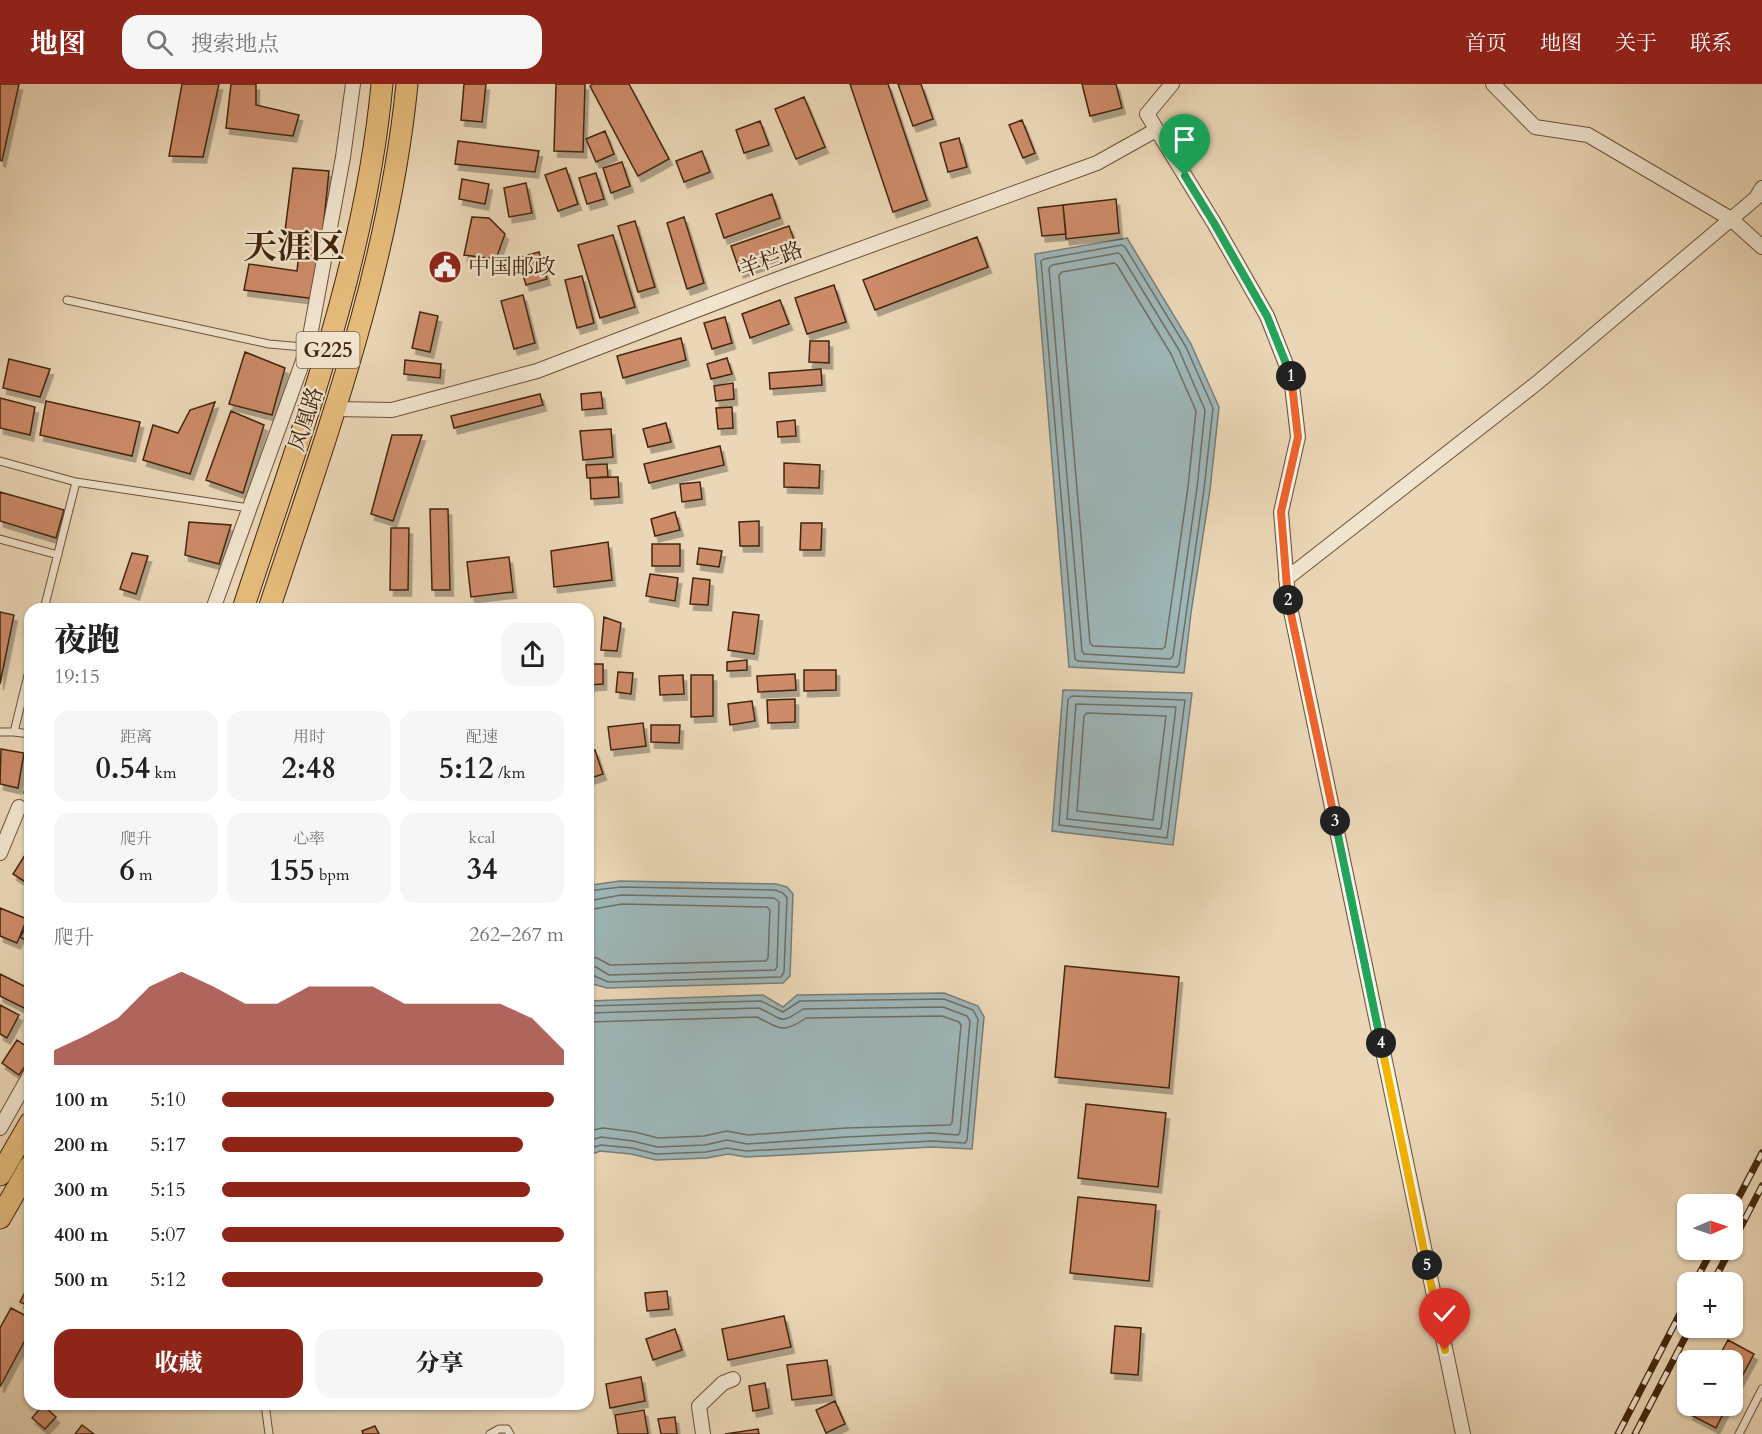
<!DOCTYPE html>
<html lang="zh">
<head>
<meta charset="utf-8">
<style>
	body { margin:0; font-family:Cardo,"Noto Serif SC",serif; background:#f6f6f6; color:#222; height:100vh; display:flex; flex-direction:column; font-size:22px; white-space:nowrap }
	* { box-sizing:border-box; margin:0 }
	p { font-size:20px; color:#767676 }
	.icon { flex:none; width:33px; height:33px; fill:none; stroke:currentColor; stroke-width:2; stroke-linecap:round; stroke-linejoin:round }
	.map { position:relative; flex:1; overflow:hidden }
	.panel { position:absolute; left:24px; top:519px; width:570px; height:807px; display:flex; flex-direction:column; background:#fff; border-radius:18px; box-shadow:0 2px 4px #0004 }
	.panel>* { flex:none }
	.needle { width:39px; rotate:88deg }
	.tools { position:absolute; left:1677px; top:1110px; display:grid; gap:12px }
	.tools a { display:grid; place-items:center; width:66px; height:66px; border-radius:12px; background:#fff; box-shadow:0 2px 4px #0004; font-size:30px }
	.pin { position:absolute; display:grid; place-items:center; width:51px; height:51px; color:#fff; margin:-62px -26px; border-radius:50% 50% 50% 0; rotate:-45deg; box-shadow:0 0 6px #0007 }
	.pin .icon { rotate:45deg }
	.km { position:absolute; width:30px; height:30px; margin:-15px; border-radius:50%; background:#222; color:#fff; font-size:16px; line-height:30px; text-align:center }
	.round { display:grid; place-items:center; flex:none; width:63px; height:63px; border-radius:18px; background:#f6f6f6 }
	.headline { display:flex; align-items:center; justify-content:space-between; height:102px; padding:0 30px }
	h1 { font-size:33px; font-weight:800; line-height:45px }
	.figures { display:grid; grid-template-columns:repeat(3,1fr); gap:9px; height:102px; padding:6px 30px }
	.figures div { display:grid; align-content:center; border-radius:15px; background:#f6f6f6; text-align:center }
	.figures b { font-size:30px; font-weight:800 }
	.figures small { font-size:16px; font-weight:400 }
	.figures p { font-size:16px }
	.chart { height:168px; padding:12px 30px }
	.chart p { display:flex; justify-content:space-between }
	.chart svg { width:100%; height:108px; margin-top:6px; fill:#8f2418; opacity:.7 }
	.action { display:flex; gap:12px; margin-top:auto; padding:12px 30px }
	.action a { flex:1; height:69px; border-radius:18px; background:#8f2418; color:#fff; font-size:24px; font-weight:800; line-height:69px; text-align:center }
	.action a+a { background:#f6f6f6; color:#222 }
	ul { padding:0 30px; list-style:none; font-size:20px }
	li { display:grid; grid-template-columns:96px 72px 1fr; align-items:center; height:45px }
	li i { height:15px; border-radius:8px; background:#8f2418 }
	header { display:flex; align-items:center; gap:36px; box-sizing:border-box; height:84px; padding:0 30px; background:#8f2418; color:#fff }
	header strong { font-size:28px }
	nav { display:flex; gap:33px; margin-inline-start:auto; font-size:21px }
	.search { width:420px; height:54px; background:#f6f6f6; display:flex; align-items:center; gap:15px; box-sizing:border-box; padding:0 21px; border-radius:18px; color:#767676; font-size:22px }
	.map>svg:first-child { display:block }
</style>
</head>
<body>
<header>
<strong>地图</strong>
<div class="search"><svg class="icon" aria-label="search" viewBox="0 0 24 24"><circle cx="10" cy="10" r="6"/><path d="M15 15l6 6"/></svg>搜索地点</div>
<nav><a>首页</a><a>地图</a><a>关于</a><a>联系</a></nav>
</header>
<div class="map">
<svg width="1762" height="1350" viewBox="0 0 1762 1350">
	<defs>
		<filter id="shadow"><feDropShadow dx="3.5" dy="6" stdDeviation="0" flood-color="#0004"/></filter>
	</defs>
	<rect width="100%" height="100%" fill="#ebd7b7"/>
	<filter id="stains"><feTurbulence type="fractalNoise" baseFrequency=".00333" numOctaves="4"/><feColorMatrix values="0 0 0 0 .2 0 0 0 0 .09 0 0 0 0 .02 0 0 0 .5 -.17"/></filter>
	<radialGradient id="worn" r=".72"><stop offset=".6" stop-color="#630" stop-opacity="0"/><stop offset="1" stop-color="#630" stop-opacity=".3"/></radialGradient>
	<!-- water -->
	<path fill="#9eb7ba" stroke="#797d75" stroke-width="1.5" d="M 1127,154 L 1191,260 L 1219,323 L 1210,406 L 1191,529 L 1184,589 L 1069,583 L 1035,170 Z
		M 1063,606 L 1192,609 L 1173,761 L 1052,747 Z
		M 620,797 L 776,800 L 787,803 L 793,810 L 790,892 L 783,899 L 607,904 L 593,900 L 588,891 L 588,807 L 592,801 Z
		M 944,909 L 978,922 L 984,933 L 972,1065 L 932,1063 L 746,1073 L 728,1070 L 707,1074 L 656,1076 L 631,1070 L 600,1067 L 590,1071 L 588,1067 L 588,917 L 763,911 L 783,923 L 797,911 Z"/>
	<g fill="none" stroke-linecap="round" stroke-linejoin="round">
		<!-- shore -->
		<path stroke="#706e64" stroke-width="1.5" d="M 1122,161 L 1125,163 L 1186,263 L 1213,324 L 1204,405 L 1179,580 L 1177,583 L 1078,577 L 1075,575 L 1041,177 L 1044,175 Z
			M 1118,169 L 1121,171 L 1179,266 L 1205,326 L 1197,404 L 1173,572 L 1170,575 L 1084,570 L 1082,567 L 1049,184 L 1052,181 Z
			M 1114,179 L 1117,181 L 1171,270 L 1196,327 L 1188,403 L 1165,563 L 1162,565 L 1093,562 L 1090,559 L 1059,191 L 1062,188 Z
			M 1072,612 L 1185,616 L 1167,754 L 1059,741 L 1068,615 Z
			M 1076,620 L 1176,623 L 1161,745 L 1067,735 Z
			M 1087,629 L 1166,632 L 1153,736 L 1077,727 L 1084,632 Z
			M 588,809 L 596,806 L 621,803 L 775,806 L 783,809 L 787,814 L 784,888 L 781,893 L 608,898 L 588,889
			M 588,817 L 621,811 L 774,814 L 779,818 L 777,883 L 775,886 L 609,891 L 596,883 L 588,882
			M 588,826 L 622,820 L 767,823 L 770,826 L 768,874 L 766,877 L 610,881 L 597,874 L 588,873
			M 588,922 L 761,917 L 783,928 L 800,917 L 944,915 L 973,926 L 978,935 L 967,1056 L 965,1059 L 932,1057 L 746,1067 L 727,1064 L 706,1068 L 656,1070 L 632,1064 L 601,1061 L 588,1065
			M 588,929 L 759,924 C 784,935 778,942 803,925 L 943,923 L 967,932 L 970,937 L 960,1048 L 958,1051 L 931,1049 L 846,1053 L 747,1060 L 727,1056 L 705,1061 L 657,1063 L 633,1057 L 601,1053 L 588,1057
			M 588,938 L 757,933 C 781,945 783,950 806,934 L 942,932 L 959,938 L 961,941 L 952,1039 L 950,1041 L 846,1044 L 748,1051 L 727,1047 L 704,1052 L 658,1054 L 635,1048 L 603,1044 L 588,1047"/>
	</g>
	<!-- building -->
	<path fill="#cd8b6b" stroke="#42260d" stroke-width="1.5" filter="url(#shadow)" d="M 0,0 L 19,0 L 2,77 L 0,76 Z
		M 182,0 L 219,0 L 203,73 L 169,72 Z
		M 231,0 L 256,0 L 256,21 L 299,31 L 293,52 L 226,44 Z
		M 464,0 L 486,0 L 482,38 L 461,36 Z
		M 556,0 L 585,0 L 583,68 L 554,67 Z
		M 593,0 L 629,0 L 669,75 L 638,92 L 590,2 Z
		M 850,0 L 888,0 L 927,116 L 893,128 Z
		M 898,0 L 921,0 L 933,35 L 913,42 Z
		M 1082,0 L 1116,0 L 1122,24 L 1090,32 Z
		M 804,13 L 825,63 L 796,75 L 775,25 Z
		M 1022,36 L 1035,69 L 1023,74 L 1009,41 Z
		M 760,37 L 769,61 L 744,69 L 736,46 Z
		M 605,47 L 614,70 L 596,78 L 586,55 Z
		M 959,54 L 967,83 L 948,88 L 940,59 Z
		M 458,57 L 539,67 L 535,88 L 455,80 Z
		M 702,67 L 710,88 L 684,98 L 676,77 Z
		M 622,78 L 630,102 L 611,109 L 603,84 Z
		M 293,84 L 329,87 L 316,215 L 244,206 L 249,180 L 297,187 L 301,151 L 285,147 Z
		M 566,84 L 578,120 L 558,127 L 545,91 Z
		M 596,89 L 604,115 L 587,120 L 579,94 Z
		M 462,95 L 489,100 L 485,120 L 459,115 Z
		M 526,99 L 532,129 L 509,133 L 504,104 Z
		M 772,110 L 780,134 L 724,154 L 716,130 Z
		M 1116,115 L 1119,149 L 1066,155 L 1063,121 Z
		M 1063,121 L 1066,150 L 1042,152 L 1038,124 Z
		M 472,133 L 489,134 L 505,150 L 496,175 L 464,171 Z
		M 684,133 L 704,199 L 687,205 L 667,139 Z
		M 635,137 L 655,203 L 638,208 L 618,142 Z
		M 789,142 L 798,167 L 740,188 L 731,162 Z
		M 613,151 L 635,223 L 600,234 L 578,161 Z
		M 977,153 L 988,183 L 875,226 L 863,196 Z
		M 539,168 L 547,195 L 526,201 L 518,174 Z
		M 582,192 L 594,239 L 577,244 L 565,196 Z
		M 834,201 L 846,238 L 807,250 L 795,214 Z
		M 523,211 L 535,259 L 514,265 L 501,217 Z
		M 780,216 L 789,240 L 750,254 L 742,230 Z
		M 420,228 L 438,232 L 430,268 L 412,264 Z
		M 725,233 L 732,259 L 712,265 L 704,239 Z
		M 681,254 L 686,276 L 623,294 L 617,272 Z
		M 810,257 L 829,257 L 829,279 L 809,278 Z
		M 245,268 L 285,284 L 272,331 L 229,320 Z
		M 727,274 L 732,290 L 711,295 L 707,280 Z
		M 9,275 L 50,285 L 40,313 L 3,304 Z
		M 405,276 L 441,280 L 440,294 L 404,290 Z
		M 821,285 L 822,301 L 770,305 L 769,289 Z
		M 733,299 L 734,315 L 716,317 L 714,302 Z
		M 601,308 L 603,324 L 582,326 L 581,310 Z
		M 540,310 L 543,321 L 454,344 L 451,332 Z
		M 0,314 L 35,323 L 30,351 L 0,344 Z
		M 46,317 L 140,338 L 132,372 L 40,351 Z
		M 215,318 L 190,390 L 143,376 L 153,341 L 178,349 L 190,326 Z
		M 732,323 L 733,344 L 718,345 L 716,324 Z
		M 231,327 L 264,341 L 243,409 L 206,396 Z
		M 795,336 L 796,352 L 778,353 L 777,338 Z
		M 666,339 L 671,358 L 648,363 L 643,345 Z
		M 611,345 L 613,373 L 583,376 L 580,347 Z
		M 392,351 L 422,351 L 393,437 L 371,430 Z
		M 720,362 L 724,381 L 649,399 L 644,380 Z
		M 784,379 L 820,381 L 819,404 L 784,403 Z
		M 607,380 L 608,393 L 587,394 L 586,381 Z
		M 618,393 L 619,413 L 591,415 L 590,394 Z
		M 700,398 L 702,415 L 682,418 L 680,400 Z
		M 0,408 L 64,426 L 56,454 L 0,437 Z
		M 430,425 L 448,425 L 450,506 L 432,506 Z
		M 675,428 L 680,446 L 655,452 L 651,435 Z
		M 759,437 L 759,462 L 740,462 L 739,438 Z
		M 189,438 L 231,441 L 219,480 L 185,471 Z
		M 801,439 L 822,439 L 821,466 L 800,466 Z
		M 391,444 L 409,444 L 408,506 L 390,506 Z
		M 608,458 L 612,496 L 554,503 L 551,467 Z
		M 652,460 L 680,460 L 680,482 L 652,482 Z
		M 699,464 L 722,467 L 719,483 L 697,480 Z
		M 132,469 L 148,472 L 136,510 L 120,505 Z
		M 509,473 L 513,508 L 471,513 L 467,478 Z
		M 650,490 L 678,494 L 675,517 L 646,512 Z
		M 693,494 L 710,496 L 708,521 L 690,520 Z
		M 0,528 L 14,531 L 0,600 Z
		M 733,528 L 759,531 L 754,570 L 728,566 Z
		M 604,533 L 621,539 L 617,567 L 601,566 Z
		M 747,576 L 747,586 L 727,587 L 727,578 Z
		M 588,580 L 603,580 L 603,600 L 588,601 Z
		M 804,586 L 836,586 L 836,606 L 804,607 Z
		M 618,588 L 633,589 L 631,610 L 616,608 Z
		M 795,590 L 796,606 L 758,608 L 757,592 Z
		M 683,591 L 684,610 L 660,611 L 659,592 Z
		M 691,591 L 713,591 L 713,632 L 691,633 Z
		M 795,615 L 795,638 L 768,639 L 767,616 Z
		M 752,617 L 755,637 L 730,641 L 728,620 Z
		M 643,639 L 646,662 L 611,666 L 608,643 Z
		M 651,641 L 680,641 L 679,659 L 651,658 Z
		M 1,665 L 24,669 L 18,704 L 0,700 Z
		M 595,666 L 603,690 L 588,695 L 588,668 Z
		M 30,680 L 30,710 L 24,709 Z
		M 30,763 L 30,801 L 13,790 Z
		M 0,824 L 27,835 L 17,859 L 0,852 Z
		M 30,837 L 30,859 L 20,853 Z
		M 1065,882 L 1179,893 L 1169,1004 L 1055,993 Z
		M 0,890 L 30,905 L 30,927 L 0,912 Z
		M 0,921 L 19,931 L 7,954 L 0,950 Z
		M 17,956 L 30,965 L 30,975 L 19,991 L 2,979 Z
		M 1086,1020 L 1166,1029 L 1158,1103 L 1078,1094 Z
		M 1078,1113 L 1156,1121 L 1149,1197 L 1070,1189 Z
		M 30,1199 L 30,1223 L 20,1218 Z
		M 667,1207 L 669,1225 L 647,1227 L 645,1209 Z
		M 11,1224 L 30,1234 L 30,1247 L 0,1303 L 0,1244 Z
		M 784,1232 L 791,1263 L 728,1276 L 722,1245 Z
		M 1115,1242 L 1141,1244 L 1138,1291 L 1111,1289 Z
		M 675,1245 L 682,1266 L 653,1276 L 646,1255 Z
		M 1728,1256 L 1754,1270 L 1732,1311 L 1732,1276 L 1717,1276 Z
		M 827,1276 L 832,1311 L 792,1316 L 787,1281 Z
		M 641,1293 L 645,1317 L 610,1324 L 606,1300 Z
		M 765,1299 L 769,1324 L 753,1327 L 749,1302 Z
		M 835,1317 L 845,1340 L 826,1349 L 816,1326 Z
		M 43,1321 L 56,1333 L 45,1345 L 32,1334 Z
		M 1694,1322 L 1727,1322 L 1716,1344 L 1689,1330 Z
		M 644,1326 L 648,1350 L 618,1350 L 615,1331 Z
		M 675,1333 L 677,1350 L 661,1350 L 658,1335 Z
		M 82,1341 L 94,1350 L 75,1350 Z
		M 375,1342 L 379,1350 L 363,1350 L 362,1347 Z
		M 758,1345 L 759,1350 L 725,1350 Z"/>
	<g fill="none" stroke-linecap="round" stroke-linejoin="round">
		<defs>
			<path id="service" d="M 67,216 L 269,260 L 326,265
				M 0,377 L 76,398 L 249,424
				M 0,455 L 58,471
				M 44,525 L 76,398
				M 30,583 L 14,648 L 30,650
				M 0,648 L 14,648
				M 265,1320 L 269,1350
				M 490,1350 L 499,1345 L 507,1345 L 510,1350
				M 1739,1350 L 1762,1305"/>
			<path id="minor" d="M 1172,0 L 1147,30 L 1214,139 L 1267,232 L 1291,293 L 1298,353 L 1281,428 L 1288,513 L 1463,1350
				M 1493,0 L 1535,43 L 1588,51 L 1731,135 L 1762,163
				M 335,325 L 392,326 L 537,287 L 778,195 L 1097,79 L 1156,46
				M 1286,495 L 1537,299 L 1756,114 L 1762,104
				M 213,525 L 308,263 L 343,73 L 353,0
				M 0,769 L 19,723
				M 0,1044 L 30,991
				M 703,1350 L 699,1322 L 723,1299 L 733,1295"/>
			<path id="trunk" d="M 243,525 C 299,353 365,182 382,0
				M 269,525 C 326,352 389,183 407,0
				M 0,1091 L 30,1039
				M 0,1134 L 30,1082"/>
		</defs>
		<!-- service casing -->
		<use href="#service" stroke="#6c5238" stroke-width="9"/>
		<!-- minor casing -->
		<use href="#minor" stroke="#6c5238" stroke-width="16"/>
		<!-- trunk casing -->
		<use href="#trunk" stroke="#42260d" stroke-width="23"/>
		<!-- service -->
		<use href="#service" stroke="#f2e5d0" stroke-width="7"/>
		<!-- minor -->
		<use href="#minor" stroke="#f2e5d0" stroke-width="14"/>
		<!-- trunk -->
		<use href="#trunk" stroke="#e6bc7c" stroke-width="21"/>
		<defs>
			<path id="rail" d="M 1732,1126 L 1762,1069
				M 1732,1160 L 1762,1102
				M 1695,1198 L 1712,1166
				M 1713,1198 L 1730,1166
				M 1618,1350 L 1688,1214
				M 1635,1350 L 1690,1244"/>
		</defs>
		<!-- rail casing -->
		<use href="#rail" stroke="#42260d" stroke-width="7"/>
		<!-- rail -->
		<use href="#rail" stroke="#f2e5d0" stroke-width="4.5" stroke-dasharray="14" stroke-linecap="butt"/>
	</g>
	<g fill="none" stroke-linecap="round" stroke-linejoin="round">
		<defs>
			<path id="split-1" d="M 1185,92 L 1214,139 L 1267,232 L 1291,292"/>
			<path id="split-2" d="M 1288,516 L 1281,428 L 1298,353 L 1291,292"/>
			<path id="split-3" d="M 1288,516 L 1335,737"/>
			<path id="split-4" d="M 1335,737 L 1381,959"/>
			<path id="split-5" d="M 1381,959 L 1427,1181"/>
			<path id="split-6" d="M 1427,1181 L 1445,1266"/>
		</defs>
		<!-- split-1 casing -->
		<use href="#split-1" stroke="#fff" stroke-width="12"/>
		<!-- split-2 casing -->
		<use href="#split-2" stroke="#fff" stroke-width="12"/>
		<!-- split-3 casing -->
		<use href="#split-3" stroke="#fff" stroke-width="12"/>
		<!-- split-4 casing -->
		<use href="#split-4" stroke="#fff" stroke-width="12"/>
		<!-- split-5 casing -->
		<use href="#split-5" stroke="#fff" stroke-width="12"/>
		<!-- split-6 casing -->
		<use href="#split-6" stroke="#fff" stroke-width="12"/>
		<!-- split-1 -->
		<use href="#split-1" stroke="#22a559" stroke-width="8"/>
		<!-- split-2 -->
		<use href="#split-2" stroke="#f0652b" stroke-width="8"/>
		<!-- split-3 -->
		<use href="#split-3" stroke="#f0652b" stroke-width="8"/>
		<!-- split-4 -->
		<use href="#split-4" stroke="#22a559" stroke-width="8"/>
		<!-- split-5 -->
		<use href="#split-5" stroke="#f5b400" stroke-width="8"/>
		<!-- split-6 -->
		<use href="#split-6" stroke="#f5b400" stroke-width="8"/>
	</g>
	<!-- icons -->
	<defs>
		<symbol id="civic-disc" viewBox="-11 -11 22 22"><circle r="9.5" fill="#8f2418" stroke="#f2e5d0"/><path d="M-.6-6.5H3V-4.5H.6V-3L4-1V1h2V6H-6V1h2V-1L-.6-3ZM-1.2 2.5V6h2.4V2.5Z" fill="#fff"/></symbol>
	</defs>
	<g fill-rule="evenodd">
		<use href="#civic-disc" x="426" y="164" width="38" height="38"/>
	</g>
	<g text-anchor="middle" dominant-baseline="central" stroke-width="4.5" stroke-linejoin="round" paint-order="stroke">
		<!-- shield labels -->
		<rect fill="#f2e5d0" stroke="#775f48" stroke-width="1.5" x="296.5" y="248" width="63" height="36" rx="4.5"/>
		<g font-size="21" font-weight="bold" fill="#42260d">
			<text x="328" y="266">G225</text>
		</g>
		<!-- street labels -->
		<g font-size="22" fill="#42260d" stroke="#f2e5d0">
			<text transform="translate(771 176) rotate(-20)">羊栏路</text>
			<text transform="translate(306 335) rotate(-72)">凤凰路</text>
		</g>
		<!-- poi labels -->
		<g font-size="22" fill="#42260d" stroke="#f2e5d0" text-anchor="start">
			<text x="468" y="183">中国邮政</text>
		</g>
		<!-- town labels -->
		<g font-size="34" font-weight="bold" fill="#42260d" stroke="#f2e5d0">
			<text x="294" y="163">天涯区</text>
		</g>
	</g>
	<rect width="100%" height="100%" filter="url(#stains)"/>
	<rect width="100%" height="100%" fill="url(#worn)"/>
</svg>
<div class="tools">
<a><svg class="needle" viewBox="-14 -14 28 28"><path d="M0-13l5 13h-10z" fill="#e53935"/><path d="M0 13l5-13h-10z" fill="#767676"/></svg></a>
<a>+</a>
<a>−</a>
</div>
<div class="pin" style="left:1185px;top:92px;background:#1e9e55"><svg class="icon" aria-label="arrive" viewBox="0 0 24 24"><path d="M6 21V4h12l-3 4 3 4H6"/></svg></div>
<div class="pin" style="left:1445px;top:1266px;background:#d93025"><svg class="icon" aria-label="check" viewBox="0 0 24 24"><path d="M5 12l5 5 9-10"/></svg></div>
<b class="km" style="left:1291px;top:292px">1</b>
<b class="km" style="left:1288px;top:516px">2</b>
<b class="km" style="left:1335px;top:737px">3</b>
<b class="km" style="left:1381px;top:959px">4</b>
<b class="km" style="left:1427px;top:1181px">5</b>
<section class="panel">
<div class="headline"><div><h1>夜跑</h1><p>19:15</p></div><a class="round"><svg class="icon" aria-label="share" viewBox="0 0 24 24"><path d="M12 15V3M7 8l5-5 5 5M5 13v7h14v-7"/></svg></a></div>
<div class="figures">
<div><p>距离</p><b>0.54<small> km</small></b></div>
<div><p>用时</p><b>2:48</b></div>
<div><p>配速</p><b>5:12<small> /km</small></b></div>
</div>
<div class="figures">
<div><p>爬升</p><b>6<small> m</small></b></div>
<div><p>心率</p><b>155<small> bpm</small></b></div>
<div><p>kcal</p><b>34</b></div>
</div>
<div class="chart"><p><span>爬升</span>262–267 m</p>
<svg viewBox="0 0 160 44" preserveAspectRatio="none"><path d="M0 44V38L10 32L20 25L30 12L40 6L50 12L60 19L70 19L80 12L90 12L100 12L110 19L120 19L130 19L140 19L150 25L160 38V44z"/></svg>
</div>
<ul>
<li><b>100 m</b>5:10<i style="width:97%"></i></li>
<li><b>200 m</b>5:17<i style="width:88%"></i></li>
<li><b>300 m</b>5:15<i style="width:90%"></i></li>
<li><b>400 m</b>5:07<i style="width:100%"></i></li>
<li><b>500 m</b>5:12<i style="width:94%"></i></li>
</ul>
<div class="action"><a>收藏</a><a>分享</a></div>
</section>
</div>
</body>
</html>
